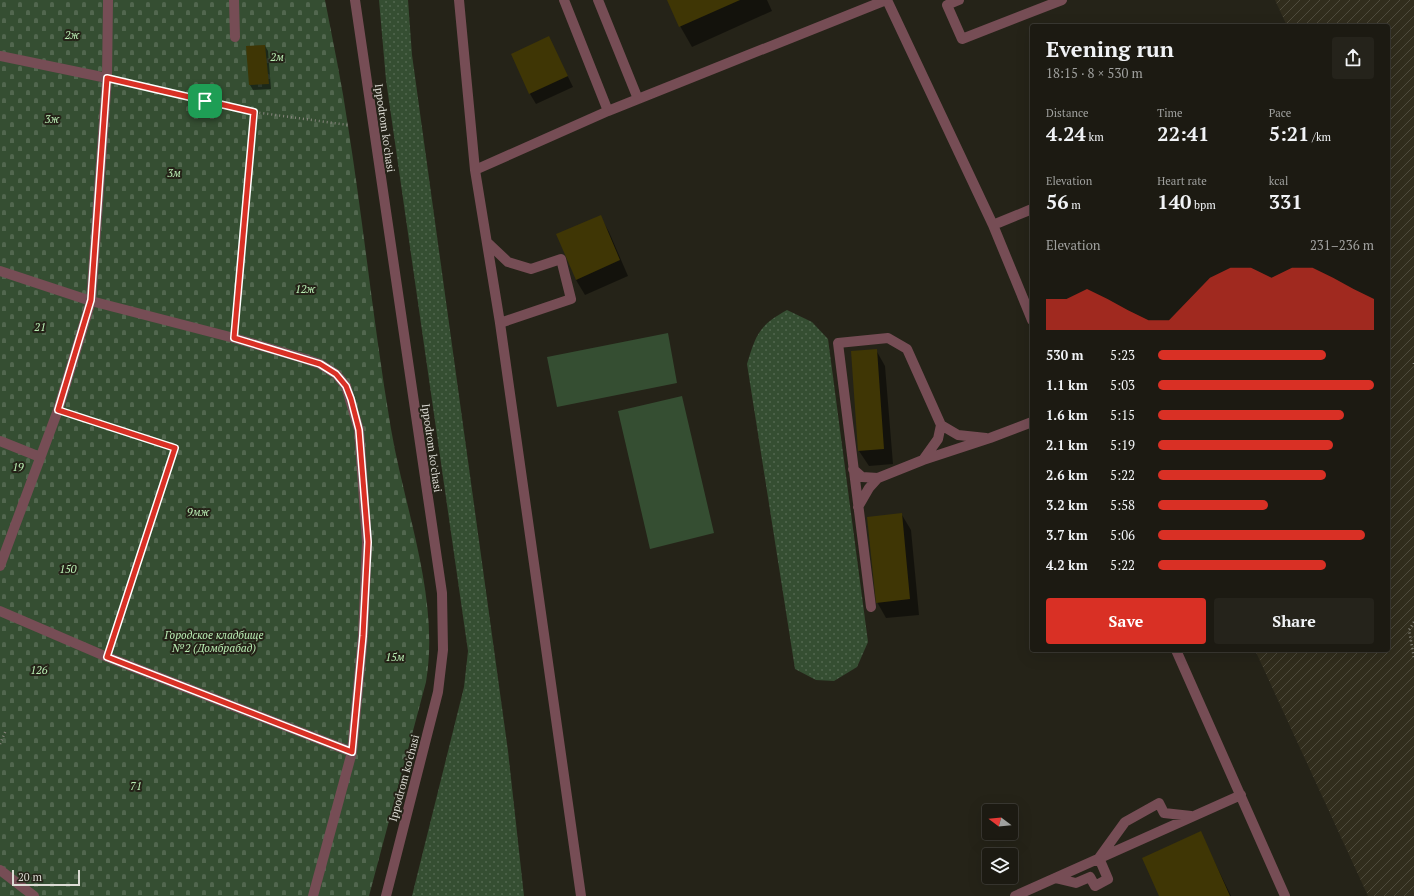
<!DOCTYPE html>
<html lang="en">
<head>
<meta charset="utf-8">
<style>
	body { margin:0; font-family:"PT Serif",serif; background:#25231b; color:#f1f3f6; height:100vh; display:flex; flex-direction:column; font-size:15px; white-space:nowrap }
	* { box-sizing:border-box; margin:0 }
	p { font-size:13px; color:#a0a19f }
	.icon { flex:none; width:22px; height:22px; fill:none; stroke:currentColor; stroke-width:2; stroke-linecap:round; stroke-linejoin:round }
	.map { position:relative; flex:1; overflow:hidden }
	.sheet { position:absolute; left:1030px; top:24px; width:360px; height:628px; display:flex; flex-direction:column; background:#1c1a12; border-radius:4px; box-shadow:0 4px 16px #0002,0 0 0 1px #3a3832 }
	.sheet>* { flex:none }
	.needle { width:26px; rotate:286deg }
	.buttons { position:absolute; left:982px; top:804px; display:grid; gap:8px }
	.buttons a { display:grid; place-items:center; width:36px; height:36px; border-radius:4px; background:#1c1a12; box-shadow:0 4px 16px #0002,0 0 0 1px #3a3832; font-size:20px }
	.scale { position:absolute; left:12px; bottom:10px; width:68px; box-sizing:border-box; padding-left:4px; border:2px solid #dddcd5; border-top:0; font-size:11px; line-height:14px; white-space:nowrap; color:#dddcd5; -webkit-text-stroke:3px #252318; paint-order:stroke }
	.pin { position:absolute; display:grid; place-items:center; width:34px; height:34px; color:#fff; margin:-17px; border-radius:8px; box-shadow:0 2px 6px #0006 }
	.round { display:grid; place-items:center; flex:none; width:42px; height:42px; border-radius:4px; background:#25231b }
	.overview { display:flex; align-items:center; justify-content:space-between; height:68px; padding:0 16px }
	h1 { font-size:22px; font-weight:600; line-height:30px }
	.metrics { display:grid; grid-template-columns:repeat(3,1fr); gap:6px; height:68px; padding:4px 16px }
	.metrics div { display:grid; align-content:center }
	.metrics b { font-size:20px; font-weight:600 }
	.metrics small { font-size:11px; font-weight:400 }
	.metrics p { font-size:11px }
	.chart { height:112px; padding:8px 16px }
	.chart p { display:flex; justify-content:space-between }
	.chart svg { width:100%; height:72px; margin-top:4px; fill:#d93025; opacity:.7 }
	.action { display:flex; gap:8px; margin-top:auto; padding:8px 16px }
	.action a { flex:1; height:46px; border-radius:4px; background:#d93025; color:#fff; font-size:16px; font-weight:600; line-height:46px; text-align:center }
	.action a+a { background:#25231b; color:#f1f3f6 }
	ul { padding:0 16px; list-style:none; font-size:13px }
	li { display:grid; grid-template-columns:64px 48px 1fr; align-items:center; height:30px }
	li i { height:10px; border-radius:5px; background:#d93025 }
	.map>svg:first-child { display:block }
</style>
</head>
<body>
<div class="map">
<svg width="1414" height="896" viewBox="0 0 1414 896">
	<defs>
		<pattern id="industrial-furrows" width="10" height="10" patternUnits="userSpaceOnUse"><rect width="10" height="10" fill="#312d1d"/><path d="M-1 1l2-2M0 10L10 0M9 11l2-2" fill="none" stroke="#4e4b3d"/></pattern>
		<pattern id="grass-dots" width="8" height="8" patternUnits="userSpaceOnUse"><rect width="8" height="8" fill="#354e32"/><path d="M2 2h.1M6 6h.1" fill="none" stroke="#52674f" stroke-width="1.8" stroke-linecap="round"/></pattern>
		<pattern id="cemetery-stones" width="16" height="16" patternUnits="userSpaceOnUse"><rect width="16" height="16" fill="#354e32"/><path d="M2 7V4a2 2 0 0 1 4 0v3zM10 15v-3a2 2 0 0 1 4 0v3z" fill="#52674f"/></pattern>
	</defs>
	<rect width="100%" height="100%" fill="#252318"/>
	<!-- industrial -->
	<path fill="url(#industrial-furrows)" d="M 1275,0 L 1414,0 L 1414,896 L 1368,896 L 1255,650 L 1388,650 L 1388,26 L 1287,26 Z"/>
	<!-- grass -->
	<path fill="url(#grass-dots)" d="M 379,0 L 408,0 L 412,55 L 508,751 L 524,896 L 412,896 L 464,687 L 468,651 L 386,80 Z
		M 787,310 L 812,322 L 828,339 L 868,642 L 857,667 L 834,681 L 816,680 L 795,669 L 747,364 C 756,335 758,326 787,310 Z"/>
	<!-- cemetery -->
	<path fill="url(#cemetery-stones)" d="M 0,0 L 325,0 C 333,42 342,84 348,126 C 364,227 374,329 391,429 C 405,511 440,599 426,682 L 369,896 L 0,896 Z"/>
	<!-- pitch -->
	<path fill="#354e32" d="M 668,333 L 677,383 L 557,407 L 547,357 Z
		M 682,396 L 714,533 L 650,549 L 618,411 Z"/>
	<!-- shadow -->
	<path fill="#0007" d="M 669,0 L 767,0 L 772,11 L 692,47 L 680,26 Z
		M 549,38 L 573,87 L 536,104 L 530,94 Z
		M 265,46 L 268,51 L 271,89 L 253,90 L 250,85 L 247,47 Z
		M 600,216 L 609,232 L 628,276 L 585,295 L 576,280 Z
		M 876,350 L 885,366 L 893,464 L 869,466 L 859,451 Z
		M 902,515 L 911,530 L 919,615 L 886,618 L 877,602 Z
		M 1200,832 L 1231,896 L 1160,896 Z"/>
	<!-- building -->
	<path fill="#3f3605" d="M 667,0 L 740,0 L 679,27 Z
		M 549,36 L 568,76 L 529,94 L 511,54 Z
		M 265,45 L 269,84 L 249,85 L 246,46 Z
		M 601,215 L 620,260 L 576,280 L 556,234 Z
		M 877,349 L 884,449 L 858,451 L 851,351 Z
		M 902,513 L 910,599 L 876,603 L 867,517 Z
		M 1201,831 L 1230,896 L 1159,896 L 1142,858 Z"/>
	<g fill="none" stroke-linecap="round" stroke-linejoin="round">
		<!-- path -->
		<path stroke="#86857c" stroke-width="2.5" stroke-dasharray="1 3" stroke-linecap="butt" d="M 123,81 L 254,112 L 348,125
			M 236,322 L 254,112
			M 1414,363 L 1414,366
			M 73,415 L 175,448 L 112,642
			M 1414,622 L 1409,630 L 1414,658
			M 0,744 L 6,730"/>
		<!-- lane -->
		<path stroke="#764d55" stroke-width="10" d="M 234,0 L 235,37
			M 459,0 L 475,170 L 608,111 L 886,0
			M 564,0 L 608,111
			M 598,0 L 638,99
			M 887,0 L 993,225 L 1032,320
			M 959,0 L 947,5 L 962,39 L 1062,0
			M 0,56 L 107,78
			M 475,170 L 500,323 L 571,299 L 561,259 L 531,269 L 508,262 L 488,243
			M 993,225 L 1032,209
			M 500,323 L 581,896
			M 941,425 L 958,435 L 986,438
			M 0,441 L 40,457
			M 923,460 L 990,438 L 1032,422
			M 853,469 L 862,477 L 878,478 L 869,488 L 858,507
			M 0,566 L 58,410 L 91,301 L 107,78 L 108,0
			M 871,607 L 838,343 L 888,338 L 907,349 L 941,425 L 938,439 L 923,460 L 878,478
			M 1176,650 L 1285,896
			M 1055,878 L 1076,883 L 1090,877 L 1095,886 L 1108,879 L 1099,858 L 1125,822 L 1159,803 L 1164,813 L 1191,816
			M 1015,896 L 1241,795"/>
		<!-- street -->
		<path stroke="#764d55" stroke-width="10" d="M 355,0 L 442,593 L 443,650 L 438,692 L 386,896
			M 0,271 L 91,301 L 234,338 L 299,357 L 320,364 L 336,374 L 346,386 L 359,430 L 367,542 L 363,636 L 352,752 L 313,896
			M 0,611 L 107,657 L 352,752
			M 0,870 L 34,896"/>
	</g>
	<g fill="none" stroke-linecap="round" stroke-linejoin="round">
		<defs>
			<path id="route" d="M 107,78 L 254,112 L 234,338 L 320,364 L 336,374 L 346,386 L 351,399 L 359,430 L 368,542 L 363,636 L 352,752 L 107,657 L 175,448 L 58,410 L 91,300 Z"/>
		</defs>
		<!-- route casing -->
		<use href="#route" stroke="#fff" stroke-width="8"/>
		<!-- route -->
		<use href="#route" stroke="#d93025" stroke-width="5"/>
	</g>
	<g text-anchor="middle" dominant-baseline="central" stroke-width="4" stroke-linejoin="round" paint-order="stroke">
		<!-- park labels -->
		<g font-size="11" font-style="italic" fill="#baeeb4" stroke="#252318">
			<text x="72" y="35">2ж</text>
			<text x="277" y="57">2м</text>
			<text x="52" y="119">3ж</text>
			<text x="174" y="173">3м</text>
			<text x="305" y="289">12ж</text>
			<text x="40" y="327">21</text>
			<text x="18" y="467">19</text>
			<text x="198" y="512">9мж</text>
			<text x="68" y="569">150</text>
			<text x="214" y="635">Городское кладбище<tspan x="214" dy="13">№2 (Домбрабад)</tspan></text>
			<text x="395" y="657">15м</text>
			<text x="39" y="670">126</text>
			<text x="136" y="786">71</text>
		</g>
		<!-- street labels -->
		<g font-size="11" fill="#dddcd5" stroke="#252318">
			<text transform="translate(385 128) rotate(82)">Ippodrom ko'chasi</text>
			<text transform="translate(432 448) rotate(82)">Ippodrom ko'chasi</text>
			<text transform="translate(404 778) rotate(-75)">Ippodrom ko'chasi</text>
		</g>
	</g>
</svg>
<div class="buttons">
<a><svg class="needle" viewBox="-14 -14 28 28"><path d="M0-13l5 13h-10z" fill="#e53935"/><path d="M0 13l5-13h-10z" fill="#a0a19f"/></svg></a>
<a><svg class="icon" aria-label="layers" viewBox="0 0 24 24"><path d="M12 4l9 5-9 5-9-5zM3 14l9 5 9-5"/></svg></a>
</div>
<div class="scale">20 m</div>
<div class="pin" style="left:205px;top:101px;background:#1e9e55"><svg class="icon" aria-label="arrive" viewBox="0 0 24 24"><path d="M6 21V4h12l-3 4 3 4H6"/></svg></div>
<section class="sheet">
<div class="overview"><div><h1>Evening run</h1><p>18:15 · 8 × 530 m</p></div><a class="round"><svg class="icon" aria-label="share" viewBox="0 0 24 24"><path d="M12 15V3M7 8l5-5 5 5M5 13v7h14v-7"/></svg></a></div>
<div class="metrics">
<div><p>Distance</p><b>4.24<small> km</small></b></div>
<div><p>Time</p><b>22:41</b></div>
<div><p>Pace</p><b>5:21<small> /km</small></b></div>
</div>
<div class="metrics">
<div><p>Elevation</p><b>56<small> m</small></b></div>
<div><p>Heart rate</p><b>140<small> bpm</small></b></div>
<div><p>kcal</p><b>331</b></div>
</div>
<div class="chart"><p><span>Elevation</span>231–236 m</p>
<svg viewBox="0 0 160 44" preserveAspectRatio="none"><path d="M0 44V25L10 25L20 19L30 25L40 32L50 38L60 38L70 25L80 12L90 6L100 6L110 12L120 6L130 6L140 12L150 19L160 25V44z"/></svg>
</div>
<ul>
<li><b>530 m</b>5:23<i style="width:78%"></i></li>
<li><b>1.1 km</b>5:03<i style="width:100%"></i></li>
<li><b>1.6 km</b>5:15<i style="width:86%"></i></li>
<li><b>2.1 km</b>5:19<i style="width:81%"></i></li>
<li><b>2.6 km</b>5:22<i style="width:78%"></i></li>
<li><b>3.2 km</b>5:58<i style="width:51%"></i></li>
<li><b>3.7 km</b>5:06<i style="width:96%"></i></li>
<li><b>4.2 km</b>5:22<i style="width:78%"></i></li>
</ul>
<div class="action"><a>Save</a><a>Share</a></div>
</section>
</div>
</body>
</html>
